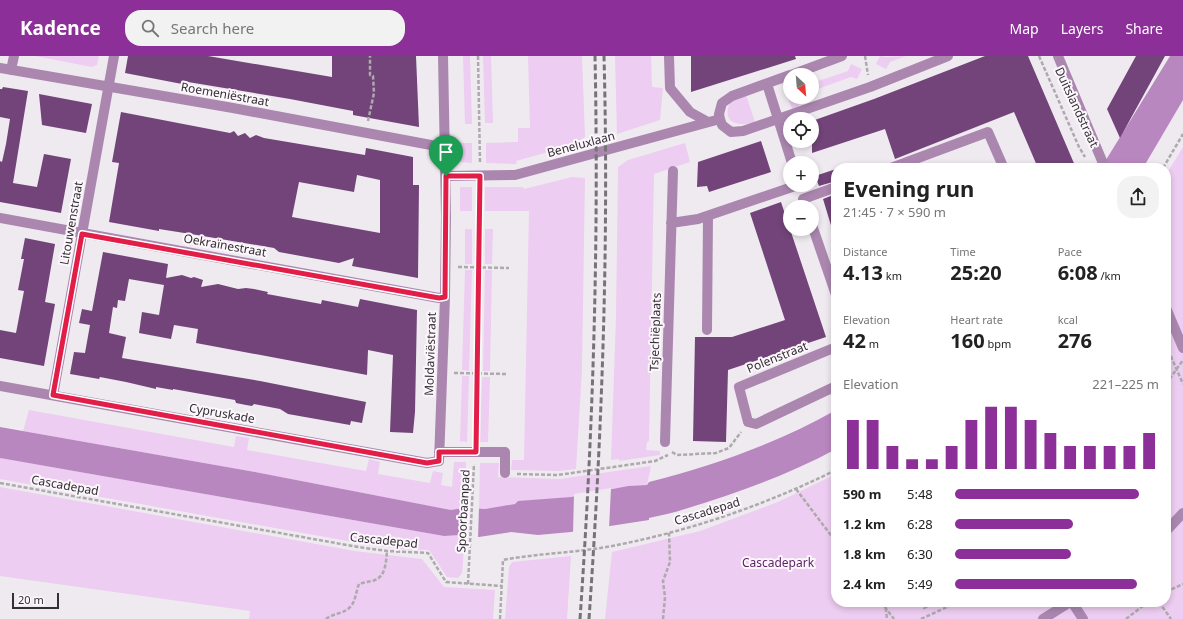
<!DOCTYPE html>
<html lang="en">
<head>
<meta charset="utf-8">
<style>
	body { margin:0; font-family:"Noto Sans",sans-serif; background:#f2f2f2; color:#222; height:100vh; display:flex; flex-direction:column; font-size:15px; white-space:nowrap }
	* { box-sizing:border-box; margin:0 }
	p { font-size:13px; color:#767676 }
	.icon { flex:none; width:22px; height:22px; fill:none; stroke:currentColor; stroke-width:2; stroke-linecap:round; stroke-linejoin:round }
	.map { position:relative; flex:1; overflow:hidden }
	.drawer { position:absolute; left:831px; top:107px; width:340px; height:444px; display:flex; flex-direction:column; background:#fff; border-radius:16px; box-shadow:0 2px 6px #0003 }
	.drawer>* { flex:none }
	.needle { width:26px; rotate:154deg }
	.fabs { position:absolute; left:783px; top:12px; display:grid; gap:8px }
	.fabs a { display:grid; place-items:center; width:36px; height:36px; border-radius:50%; background:#fff; box-shadow:0 2px 6px #0003; font-size:20px }
	.scale { position:absolute; left:12px; bottom:10px; width:47px; box-sizing:border-box; padding-left:4px; border:2px solid #323032; border-top:0; font-size:11px; line-height:14px; white-space:nowrap; color:#323032; -webkit-text-stroke:3px #fdf7fd; paint-order:stroke }
	.pin { position:absolute; display:grid; place-items:center; width:34px; height:34px; color:#fff; margin:-41px -17px; border-radius:50% 50% 50% 0; rotate:-45deg; box-shadow:0 0 4px #0007 }
	.pin .icon { rotate:45deg }
	.round { display:grid; place-items:center; flex:none; width:42px; height:42px; border-radius:16px; background:#f2f2f2 }
	.overview { display:flex; align-items:center; justify-content:space-between; height:68px; padding:0 12px }
	h1 { font-size:22px; font-weight:700; line-height:30px }
	.stats { display:grid; grid-template-columns:repeat(3,1fr); gap:6px; height:68px; padding:4px 12px }
	.stats div { display:grid; align-content:center }
	.stats b { font-size:20px; font-weight:700 }
	.stats small { font-size:11px; font-weight:400 }
	.stats p { font-size:11px }
	.chart { height:112px; padding:8px 12px }
	.chart p { display:flex; justify-content:space-between }
	.chart svg { width:100%; height:72px; margin-top:4px; stroke:#8c2f99; stroke-width:6 }
	ul { padding:0 12px; list-style:none; font-size:13px }
	li { display:grid; grid-template-columns:64px 48px 1fr; align-items:center; height:30px }
	li i { height:10px; border-radius:5px; background:#8c2f99 }
	header { display:flex; align-items:center; gap:24px; box-sizing:border-box; height:56px; padding:0 20px; background:#8c2f99; color:#fff }
	header strong { font-size:19px }
	nav { display:flex; gap:22px; margin-inline-start:auto; font-size:14px }
	.search { width:280px; height:36px; background:#f2f2f2; display:flex; align-items:center; gap:10px; box-sizing:border-box; padding:0 14px; border-radius:16px; color:#767676; font-size:15px }
	.map>svg:first-child { display:block }
</style>
</head>
<body>
<header>
<strong>Kadence</strong>
<div class="search"><svg class="icon" aria-label="search" viewBox="0 0 24 24"><circle cx="10" cy="10" r="6"/><path d="M15 15l6 6"/></svg>Search here</div>
<nav><a>Map</a><a>Layers</a><a>Share</a></nav>
</header>
<div class="map">
<svg width="1183" height="563" viewBox="0 0 1183 563">
	<rect width="100%" height="100%" fill="#efeaf0"/>
	<!-- green -->
	<path fill="#edcdf1" d="M 35,0 L 99,0 L 97,9 L 92,11 Z
		M 463,0 L 470,0 L 472,68 L 465,68 Z
		M 483,0 L 491,0 L 493,67 L 485,67 Z
		M 528,0 L 582,0 L 585,81 L 573,89 L 516,105 L 517,108 L 486,107 L 486,87 L 518,86 L 518,72 L 530,72 Z
		M 615,0 L 651,0 L 652,31 L 663,32 L 660,64 L 617,78 Z
		M 880,0 L 886,1 L 906,0 L 890,6 L 886,13 L 876,8 Z
		M 851,8 L 862,13 L 857,23 L 851,21 L 812,35 L 812,27 L 848,15 Z
		M 790,24 L 787,32 L 790,33 L 790,41 L 803,41 L 798,51 L 792,53 L 782,27 Z
		M 746,39 L 755,66 C 738,71 721,68 730,46 Z
		M 460,87 L 472,87 L 472,107 L 460,106 Z
		M 685,87 L 690,106 L 654,118 L 649,385 L 647,386 L 646,394 L 660,395 L 660,399 L 619,405 L 619,403 L 611,404 L 616,261 L 618,111 L 628,104 Z
		M 1183,91 L 1183,563 L 605,563 L 612,496 L 700,475 L 778,446 L 836,418 L 836,546 L 1166,546 L 1166,119 Z
		M 572,121 L 585,122 L 582,313 L 576,413 L 559,415 L 511,414 L 512,404 L 524,404 L 529,155 L 485,155 L 485,131 L 523,131 L 524,133 Z
		M 460,131 L 472,131 L 472,155 L 460,155 Z
		M 465,173 L 472,173 L 472,208 L 465,208 Z
		M 485,173 L 493,173 L 492,208 L 485,208 Z
		M 465,214 L 472,214 L 469,315 L 462,314 Z
		M 485,214 L 492,214 L 490,315 L 483,315 Z
		M 462,320 L 469,320 L 467,386 L 460,385 Z
		M 482,321 L 490,321 L 488,386 L 480,386 Z
		M 29,354 L 234,391 L 236,380 L 249,382 L 247,394 L 366,415 L 369,403 L 380,406 L 378,418 L 430,427 L 433,415 L 443,417 L 441,429 L 452,431 L 454,406 L 466,406 L 465,429 L 466,430 L 466,453 L 451,454 L 255,416 L 23,375 Z
		M 0,402 L 444,480 L 461,479 L 465,480 L 462,517 L 458,522 L 447,521 L 429,494 L 401,493 L 359,487 L 0,423 Z
		M 480,407 L 499,407 L 498,421 L 559,423 L 651,410 L 647,429 L 628,430 L 571,441 L 485,453 L 479,453 Z
		M 0,431 L 355,495 L 422,503 L 444,531 L 495,534 L 493,563 L 249,563 L 250,555 L 0,520 Z
		M 571,500 L 567,563 L 505,563 L 509,511 L 512,506 Z"/>
	<!-- water -->
	<path fill="#b987c0" d="M 1170,0 L 1183,0 L 1183,44 L 1143,112 L 1101,112 Z
		M 836,354 L 836,393 C 788,419 737,437 685,453 C 673,457 661,459 649,462 L 649,464 L 571,476 L 538,479 L 511,476 L 479,481 L 461,479 L 444,480 L 0,402 L 0,371 L 255,416 L 451,454 L 463,452 L 485,453 L 515,448 L 518,445 L 571,441 L 628,430 L 647,429 L 649,426 C 713,410 778,387 836,354 Z"/>
	<!-- pier -->
	<path fill="#efeaf0" d="M 611,432 L 609,473 L 573,478 L 574,438 Z
		M 465,450 L 479,451 L 478,483 L 464,482 Z"/>
	<!-- building -->
	<path fill="#724479" fill-rule="evenodd" d="M 128,0 L 208,0 L 332,21 L 332,0 L 416,0 L 419,71 L 353,59 L 353,55 L 290,43 L 182,25 L 182,28 L 125,17 Z
		M 691,0 L 795,0 L 796,3 L 691,36 Z
		M 985,0 L 1028,0 L 1076,112 L 1038,112 L 1014,56 L 895,103 L 885,73 L 812,97 L 812,65 L 874,43 Z
		M 1136,0 L 1165,0 L 1120,82 L 1107,53 Z
		M 3,31 L 28,35 L 13,127 L 37,131 L 44,98 L 71,103 L 61,157 L 0,146 L 0,105 L 2,106 L 6,88 L 10,63 L 0,61 L 0,33 L 2,33 Z
		M 39,38 L 92,48 L 86,77 L 42,69 Z
		M 121,56 L 230,77 L 234,75 L 238,80 L 245,77 L 250,82 L 256,79 L 264,82 L 365,99 L 366,92 L 413,101 L 413,129 L 419,129 L 418,222 L 352,210 L 354,202 L 339,207 L 279,196 L 274,192 L 197,179 L 159,173 L 159,175 L 109,166 L 119,107 L 112,106 ZM 357,119 L 380,124 L 380,177 L 292,161 L 299,126 L 354,136 Z
		M 761,85 L 771,116 L 709,136 L 707,130 L 697,131 L 698,106 Z
		M 836,113 L 836,125 L 819,130 L 815,120 Z
		M 836,138 L 836,176 L 833,176 L 823,143 Z
		M 781,146 L 826,281 L 728,314 L 726,386 L 693,385 L 695,281 L 732,281 L 785,264 L 750,157 Z
		M 25,182 L 55,188 L 45,246 L 55,248 L 44,310 L 0,302 L 0,274 L 16,277 L 24,235 L 18,234 L 24,203 L 21,203 Z
		M 103,196 L 168,208 L 166,222 L 182,219 L 191,222 L 194,221 L 203,224 L 201,231 L 218,228 L 238,233 L 246,232 L 254,233 L 268,236 L 267,238 L 321,248 L 322,244 L 358,251 L 360,243 L 417,254 L 415,356 L 413,377 L 390,376 L 393,299 L 368,294 L 367,319 L 196,287 L 198,273 L 174,269 L 171,283 L 139,277 L 142,256 L 159,259 L 164,229 L 129,223 L 125,245 L 118,244 L 117,252 L 113,251 L 109,277 L 126,281 L 122,302 L 260,325 L 366,346 L 362,367 L 351,365 L 350,369 L 288,358 L 280,353 L 254,348 L 252,350 L 246,349 L 236,347 L 235,344 L 173,333 L 173,334 L 156,331 L 156,333 L 126,326 L 100,321 L 99,323 L 70,318 L 74,296 L 85,297 L 90,269 L 79,267 L 82,253 L 92,255 Z"/>
	<g fill="none" stroke-linecap="round" stroke-linejoin="round">
		<!-- path -->
		<path stroke="#ada9ad" stroke-width="2.5" stroke-dasharray="4 2" stroke-linecap="butt" d="M 478,0 L 480,107
			M 865,0 L 868,19
			M 1039,0 L 1079,91 L 1085,101
			M 368,65 L 374,37 L 373,20 L 370,19 L 370,0
			M 1163,112 L 1183,78
			M 458,211 L 509,212
			M 1166,289 L 1183,328
			M 454,317 L 507,318
			M 1166,328 L 1183,304
			M 476,383 L 480,132
			M 672,396 L 677,399 L 716,397 L 729,392 L 741,376
			M 517,418 L 558,419 L 655,405 L 668,399
			M 0,427 L 358,491 L 387,495 L 428,497 L 446,526 L 502,530
			M 796,433 L 836,486
			M 468,528 L 474,408
			M 1166,536 L 1183,528
			M 881,546 L 894,563
			M 885,546 L 887,563
			M 922,546 L 924,552 L 937,546
			M 1159,546 L 1171,563
			M 326,563 C 333,557 345,558 351,550 C 356,544 356,535 359,528 C 364,526 370,526 375,524 C 386,520 386,505 387,495
			M 500,563 L 503,504 C 539,497 576,497 612,490 C 690,475 765,449 836,414
			M 663,563 L 665,541 L 663,525 L 670,506 L 669,477
			M 921,563 L 958,546
			M 1126,563 L 1148,546"/>
		<!-- minor -->
		<path stroke="#ab87b0" stroke-width="10" d="M 669,0 L 670,32 L 690,56 L 708,66
			M 1058,0 L 1105,112
			M 0,12 L 233,52 L 431,89 L 445,90
			M 11,14 L 14,0
			M 790,19 L 732,40 L 722,47 L 719,58 L 720,63 L 722,69 L 731,76 L 743,75 L 870,31 L 948,0
			M 791,19 L 842,0
			M 767,28 L 792,107
			M 891,112 L 988,76 L 1002,108 L 999,112
			M 446,120 L 515,119 L 720,63
			M 803,143 L 836,131
			M 0,162 L 439,242 L 445,241
			M 671,167 L 698,163 L 798,129
			M 812,169 L 836,239
			M 1166,252 L 1183,292
			M 707,274 L 708,160
			M 836,291 L 739,331 L 748,366 L 756,368 L 836,330
			M 0,330 L 427,407 L 439,405 L 445,241 L 446,160 L 443,0
			M 53,339 L 114,0
			M 665,386 L 673,115
			M 439,396 L 505,396 L 505,417
			M 1166,475 L 1183,457
			M 1072,546 L 1083,563
			M 1043,563 L 1070,546"/>
		<!-- rail -->
		<path stroke="#767376" stroke-width="3" stroke-dasharray="6 3" stroke-linecap="butt" d="M 580,563 C 593,376 599,188 595,0
			M 589,563 C 602,376 609,188 604,0"/>
	</g>
	<g fill="none" stroke-linecap="round" stroke-linejoin="round">
		<defs>
			<path id="route" d="M 446,120 L 480,120 L 476,396 L 439,396 L 439,405 L 427,407 L 53,339 L 82,178 L 439,242 L 445,241 Z"/>
		</defs>
		<!-- route casing -->
		<use href="#route" stroke="#fff" stroke-width="8"/>
		<!-- route -->
		<use href="#route" stroke="#e11d48" stroke-width="5"/>
	</g>
	<g text-anchor="middle" dominant-baseline="central" stroke-width="4" stroke-linejoin="round" paint-order="stroke">
		<!-- street labels -->
		<g font-size="12" fill="#323032" stroke="#fdf7fd">
			<text transform="translate(225 38) rotate(10)">Roemeniëstraat</text>
			<text transform="translate(1077 51) rotate(65)">Duitslandstraat</text>
			<text transform="translate(581 88) rotate(-15)">Beneluxlaan</text>
			<text transform="translate(71 167) rotate(-80)">Litouwenstraat</text>
			<text transform="translate(225 189) rotate(10)">Oekraïnestraat</text>
			<text transform="translate(655 276) rotate(-88)">Tsjechiëplaats</text>
			<text transform="translate(430 298) rotate(-88)">Moldaviëstraat</text>
			<text transform="translate(777 301) rotate(-22)">Polenstraat</text>
			<text transform="translate(222 357) rotate(10)">Cypruskade</text>
			<text transform="translate(65 429) rotate(10)">Cascadepad</text>
			<text transform="translate(463 455) rotate(-87)">Spoorbaanpad</text>
			<text transform="translate(707 455) rotate(-17)">Cascadepad</text>
			<text transform="translate(384 484) rotate(6)">Cascadepad</text>
		</g>
		<!-- park labels -->
		<g font-size="12" fill="#5b1e64" stroke="#fdf7fd">
			<text x="778" y="506">Cascadepark</text>
		</g>
	</g>
</svg>
<div class="fabs">
<a><svg class="needle" viewBox="-14 -14 28 28"><path d="M0-13l5 13h-10z" fill="#e53935"/><path d="M0 13l5-13h-10z" fill="#767676"/></svg></a>
<a><svg class="icon" aria-label="locate" viewBox="0 0 24 24"><circle cx="12" cy="12" r="6"/><path d="M12 2v4M12 18v4M2 12h4M18 12h4"/></svg></a>
<a>+</a>
<a>−</a>
</div>
<div class="scale">20 m</div>
<div class="pin" style="left:446px;top:120px;background:#1e9e55"><svg class="icon" aria-label="arrive" viewBox="0 0 24 24"><path d="M6 21V4h12l-3 4 3 4H6"/></svg></div>
<section class="drawer">
<div class="overview"><div><h1>Evening run</h1><p>21:45 · 7 × 590 m</p></div><a class="round"><svg class="icon" aria-label="share" viewBox="0 0 24 24"><path d="M12 15V3M7 8l5-5 5 5M5 13v7h14v-7"/></svg></a></div>
<div class="stats">
<div><p>Distance</p><b>4.13<small> km</small></b></div>
<div><p>Time</p><b>25:20</b></div>
<div><p>Pace</p><b>6:08<small> /km</small></b></div>
</div>
<div class="stats">
<div><p>Elevation</p><b>42<small> m</small></b></div>
<div><p>Heart rate</p><b>160<small> bpm</small></b></div>
<div><p>kcal</p><b>276</b></div>
</div>
<div class="chart"><p><span>Elevation</span>221–225 m</p>
<svg viewBox="0 0 160 44" preserveAspectRatio="none"><path d="M5 44V14M15 44V14M25 44V30M35 44V38M45 44V38M55 44V30M65 44V14M75 44V6M85 44V6M95 44V14M105 44V22M115 44V30M125 44V30M135 44V30M145 44V30M155 44V22"/></svg>
</div>
<ul>
<li><b>590 m</b>5:48<i style="width:90%"></i></li>
<li><b>1.2 km</b>6:28<i style="width:58%"></i></li>
<li><b>1.8 km</b>6:30<i style="width:57%"></i></li>
<li><b>2.4 km</b>5:49<i style="width:89%"></i></li>
</ul>
</section>
</div>
</body>
</html>
